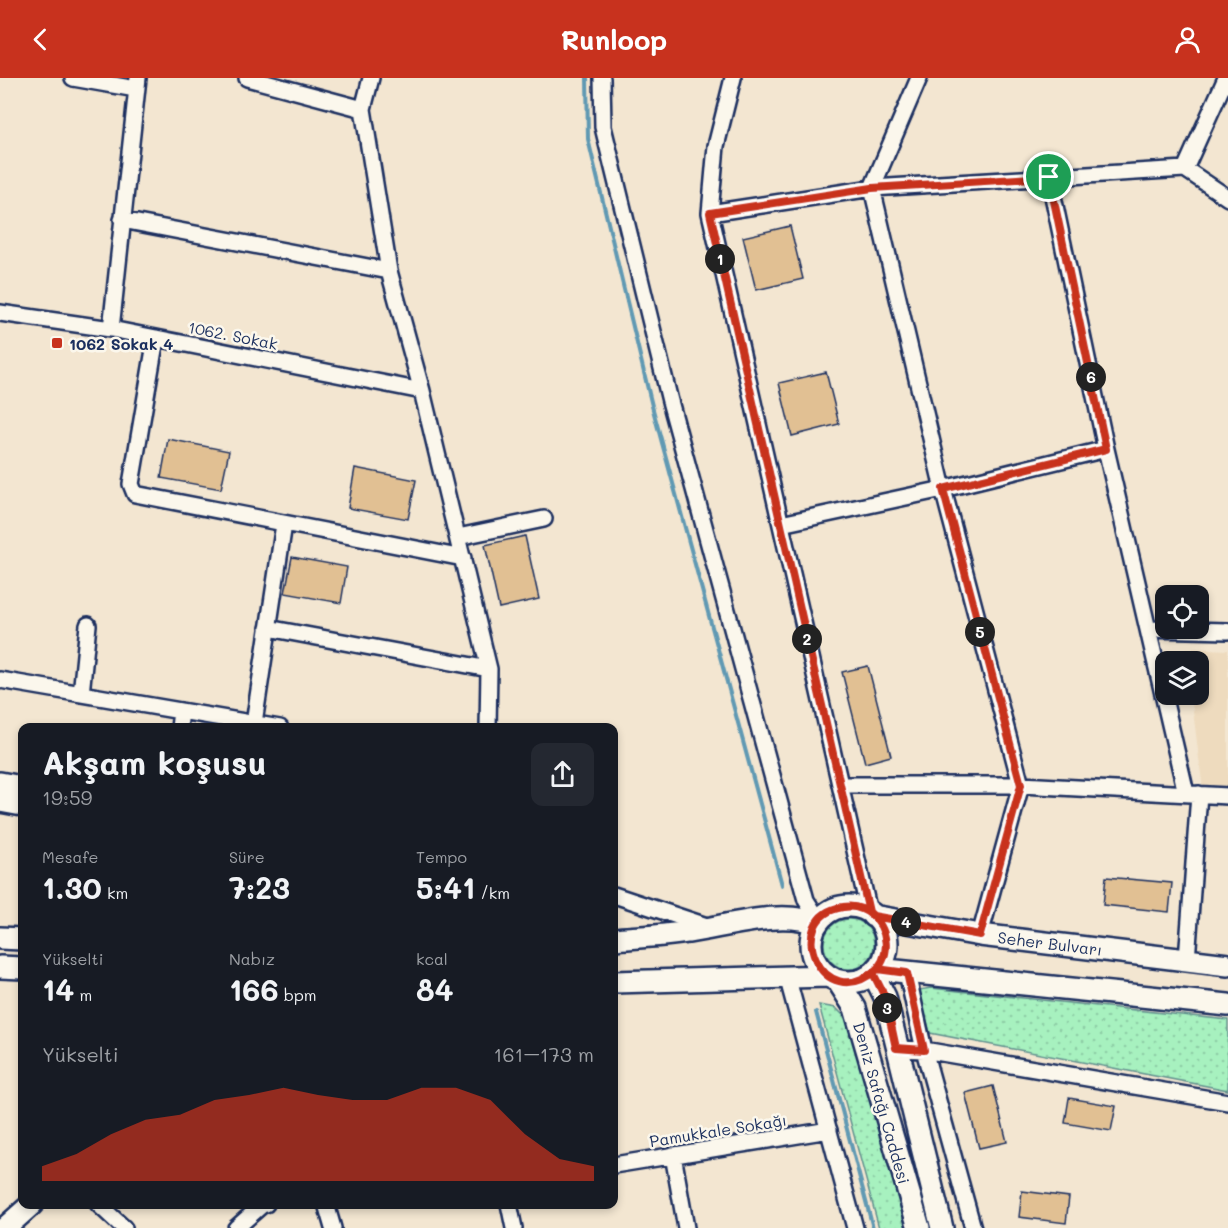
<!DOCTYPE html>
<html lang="tr">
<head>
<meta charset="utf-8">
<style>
	body { margin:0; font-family:Mali,sans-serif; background:#242831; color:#f1f3f6; height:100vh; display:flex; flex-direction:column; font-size:22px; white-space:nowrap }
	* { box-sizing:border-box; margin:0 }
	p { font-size:20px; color:#9ea1a6 }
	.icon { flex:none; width:33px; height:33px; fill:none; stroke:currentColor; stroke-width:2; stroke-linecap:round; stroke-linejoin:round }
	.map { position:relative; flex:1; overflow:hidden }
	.sheet { position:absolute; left:18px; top:645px; width:600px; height:486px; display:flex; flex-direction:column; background:#171b24; border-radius:12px; box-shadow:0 3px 9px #0003 }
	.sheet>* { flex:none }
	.buttons { position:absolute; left:1155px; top:507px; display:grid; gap:12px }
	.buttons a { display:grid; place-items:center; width:54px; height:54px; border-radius:12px; background:#171b24; box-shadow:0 3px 9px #0003; font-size:30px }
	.pin { position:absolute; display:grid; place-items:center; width:51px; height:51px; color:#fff; margin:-26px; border:3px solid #fff; border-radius:50%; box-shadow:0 2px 6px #0007 }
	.km { position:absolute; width:30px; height:30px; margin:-15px; border-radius:50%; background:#222; color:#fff; font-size:16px; line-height:30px; text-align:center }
	.round { display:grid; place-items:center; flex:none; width:63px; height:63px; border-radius:12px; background:#242831 }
	.overview { display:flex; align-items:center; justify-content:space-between; height:102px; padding:0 24px }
	h1 { font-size:33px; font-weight:700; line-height:45px }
	.stats { display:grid; grid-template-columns:repeat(3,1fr); gap:9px; height:102px; padding:6px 24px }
	.stats div { display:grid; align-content:center }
	.stats b { font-size:30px; font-weight:700 }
	.stats small { font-size:16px; font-weight:400 }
	.stats p { font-size:16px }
	.chart { height:168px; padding:12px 24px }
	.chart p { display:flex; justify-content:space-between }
	.chart svg { width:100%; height:108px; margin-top:6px; fill:#c8321e; opacity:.7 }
	header { display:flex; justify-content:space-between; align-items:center; height:78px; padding:0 24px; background:#c8321e; color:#fff; font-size:27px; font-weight:700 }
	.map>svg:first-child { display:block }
</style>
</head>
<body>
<header><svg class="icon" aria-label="back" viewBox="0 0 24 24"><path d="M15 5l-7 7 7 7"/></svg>Runloop<svg class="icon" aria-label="person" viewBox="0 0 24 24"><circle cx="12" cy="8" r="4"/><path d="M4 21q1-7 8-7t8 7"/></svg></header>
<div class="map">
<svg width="1228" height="1150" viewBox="0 0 1228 1150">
	<defs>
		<pattern id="grass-dots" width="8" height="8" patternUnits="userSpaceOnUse" patternTransform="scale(1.5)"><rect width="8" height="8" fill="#a7f1bf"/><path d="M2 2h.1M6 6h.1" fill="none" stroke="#8fcfa7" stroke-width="1.8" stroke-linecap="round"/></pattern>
	</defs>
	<rect width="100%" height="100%" fill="#f3e6d1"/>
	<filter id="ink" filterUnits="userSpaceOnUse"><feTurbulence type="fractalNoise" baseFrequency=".0167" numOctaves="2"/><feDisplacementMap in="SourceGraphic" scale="12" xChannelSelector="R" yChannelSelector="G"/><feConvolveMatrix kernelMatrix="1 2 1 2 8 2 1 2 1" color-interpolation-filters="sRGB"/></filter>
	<g filter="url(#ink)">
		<!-- built -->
		<path fill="#eedbbe" d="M 1186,570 L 1228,572 L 1228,714 L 1203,712 L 1191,617 L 1198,616 L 1198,584 L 1187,583 Z"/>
		<!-- grass -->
		<path fill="url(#grass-dots)" stroke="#61908e" stroke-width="1.5" d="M824 866a25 25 0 1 1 50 0a25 25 0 1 1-50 0Z
			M 931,910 L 1228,942 L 1228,1012 L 930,955 L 919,912 Z
			M 819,927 L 836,930 L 848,942 L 906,1150 L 879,1150 Z"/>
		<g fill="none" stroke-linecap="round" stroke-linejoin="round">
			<!-- stream -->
			<path stroke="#6199b3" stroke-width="4" d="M 587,0 L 588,61 L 652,328 L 782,807
				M 816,934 L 873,1150"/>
		</g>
		<!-- building -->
		<path fill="#e1c093" stroke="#1b2f5e" stroke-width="1.5" d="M 790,148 L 803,201 L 756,212 L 743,159 Z
			M 826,294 L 839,346 L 792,358 L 779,305 Z
			M 168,361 L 229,373 L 221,411 L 161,400 Z
			M 355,390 L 416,402 L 408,441 L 348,430 Z
			M 525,458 L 539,521 L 499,530 L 485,467 Z
			M 292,479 L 347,489 L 341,525 L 285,515 Z
			M 868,588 L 891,678 L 865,685 L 842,594 Z
			M 1106,799 L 1172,805 L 1169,834 L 1103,827 Z
			M 993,1008 L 1007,1064 L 979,1070 L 965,1015 Z
			M 1069,1020 L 1116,1028 L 1111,1053 L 1065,1045 Z
			M 1022,1113 L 1069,1119 L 1066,1145 L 1019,1139 Z"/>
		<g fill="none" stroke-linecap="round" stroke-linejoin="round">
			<defs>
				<path id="street" d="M 73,0 L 136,11
					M 247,0 L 363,31
					M 371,0 L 363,31 L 389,193 L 422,313 L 489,591 L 488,650
					M 602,0 L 603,49 L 670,323 L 806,822 L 819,843
					M 733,0 L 716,68 L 710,135 L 869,834
					M 919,0 L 872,110 L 943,411 L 1021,707 L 980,857
					M 1185,91 L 1226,0
					M 1049,99 L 1106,371 L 1186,715
					M 710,135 L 872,110 L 1185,91 L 1228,120
					M 122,142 L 389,193
					M 0,235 L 111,251 L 422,313
					M 111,251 L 138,0
					M 156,260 L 131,406 L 135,416 L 463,480
					M 781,446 L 943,411 L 1106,371
					M 458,459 L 544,441
					M 268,550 L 489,591
					M 1148,551 L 1228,553
					M 0,602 L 280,650
					M 81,616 L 88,547
					M 254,645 L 284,446
					M 179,650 L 181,633
					M 841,707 L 1021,707 L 1228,718
					M 614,817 L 710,849
					M 1187,882 L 1199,716
					M 907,895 L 924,972 L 973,1150
					M 787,898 L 855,1150
					M 896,971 L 924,972 L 1228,1024
					M 673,1077 L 686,1150
					M 614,1087 L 829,1052
					M 98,1126 L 124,1150
					M 326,1126 L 333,1150
					M 509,1126 L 514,1150
					M 236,1150 L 262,1127 L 266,1126"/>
				<path id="secondary" d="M 0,705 L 22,709
					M 0,723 L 22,727
					M811 866a38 38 0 1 1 76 0a38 38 0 1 1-76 0Z
					M 873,838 L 980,857 L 1228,887
					M 0,860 L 22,861
					M 614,861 C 638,859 663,858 688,854 C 725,849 783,830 817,846
					M 0,889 L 22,890
					M 877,891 L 1228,927
					M 873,895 L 885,919 L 942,1150
					M 838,903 L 855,930 L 919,1150
					M 614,904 L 828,898
					M 5,1150 L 32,1126"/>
			</defs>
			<!-- street casing -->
			<use href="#street" stroke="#1b2f5e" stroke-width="20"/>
			<!-- secondary casing -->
			<use href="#secondary" stroke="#1b2f5e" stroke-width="26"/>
			<!-- street -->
			<use href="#street" stroke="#fbf7ec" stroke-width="15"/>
			<!-- secondary -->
			<use href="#secondary" stroke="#fbf7ec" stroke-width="21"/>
		</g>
	</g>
	<g fill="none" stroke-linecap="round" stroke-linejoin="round" filter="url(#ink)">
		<defs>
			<path id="route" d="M 1049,99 L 872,110 L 710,135 L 869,834 C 888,850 893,877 873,895 L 885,919 L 896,970 L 924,972 L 907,895 L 877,891 C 821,940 781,838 843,829 C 854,827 865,831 873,838 L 980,857 L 1021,707 L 943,411 L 1106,371 L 1049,99"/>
		</defs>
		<!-- route casing -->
		<use href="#route" stroke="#fff" stroke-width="12"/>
		<!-- route -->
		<use href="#route" stroke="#c8321e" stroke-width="8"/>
	</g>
	<!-- markers -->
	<rect fill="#c8321e" stroke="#fbf7ec" stroke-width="2" x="51" y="259" width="12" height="12" rx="3"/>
	<g text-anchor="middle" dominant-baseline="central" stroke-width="5" stroke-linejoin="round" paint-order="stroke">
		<!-- street labels -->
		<g font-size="16" fill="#1b2f5e" stroke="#fbf7ec">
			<text transform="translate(233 257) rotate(11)">1062. Sokak</text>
			<text transform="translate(1050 865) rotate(7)">Seher Bulvarı</text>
			<text transform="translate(882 1025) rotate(74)">Deniz Safağı Caddesi</text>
			<text transform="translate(718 1052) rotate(-9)">Pamukkale Sokağı</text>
		</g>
		<!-- poi labels -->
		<g font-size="16" font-weight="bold" fill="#1b2f5e" stroke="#fbf7ec" text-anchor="start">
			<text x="69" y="265">1062 Sokak 4</text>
		</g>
	</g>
</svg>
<div class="buttons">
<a><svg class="icon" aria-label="locate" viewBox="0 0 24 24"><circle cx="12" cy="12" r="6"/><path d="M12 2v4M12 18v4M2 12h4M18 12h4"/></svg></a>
<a><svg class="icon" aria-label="layers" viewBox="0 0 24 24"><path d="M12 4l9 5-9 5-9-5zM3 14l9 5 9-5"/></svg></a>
</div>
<div class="pin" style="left:1049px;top:99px;background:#1e9e55"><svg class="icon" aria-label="arrive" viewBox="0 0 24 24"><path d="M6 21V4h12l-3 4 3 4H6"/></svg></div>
<b class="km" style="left:720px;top:181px">1</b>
<b class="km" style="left:807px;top:561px">2</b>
<b class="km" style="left:887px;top:930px">3</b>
<b class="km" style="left:906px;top:844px">4</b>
<b class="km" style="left:980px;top:554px">5</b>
<b class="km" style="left:1091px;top:299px">6</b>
<section class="sheet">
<div class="overview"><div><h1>Akşam koşusu</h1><p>19:59</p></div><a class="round"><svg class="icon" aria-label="share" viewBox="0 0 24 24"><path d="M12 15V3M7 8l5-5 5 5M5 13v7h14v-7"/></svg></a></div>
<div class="stats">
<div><p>Mesafe</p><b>1.30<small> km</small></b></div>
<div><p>Süre</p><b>7:23</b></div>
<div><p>Tempo</p><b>5:41<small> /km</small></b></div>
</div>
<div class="stats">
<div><p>Yükselti</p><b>14<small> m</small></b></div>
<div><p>Nabız</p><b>166<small> bpm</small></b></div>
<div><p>kcal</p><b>84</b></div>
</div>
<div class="chart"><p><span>Yükselti</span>161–173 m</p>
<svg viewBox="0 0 160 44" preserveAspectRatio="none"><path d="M0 44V38L10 33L20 25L30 19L40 17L50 11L60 9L70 6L80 9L90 11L100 11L110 6L120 6L130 11L140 25L150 35L160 38V44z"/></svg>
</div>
</section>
</div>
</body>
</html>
